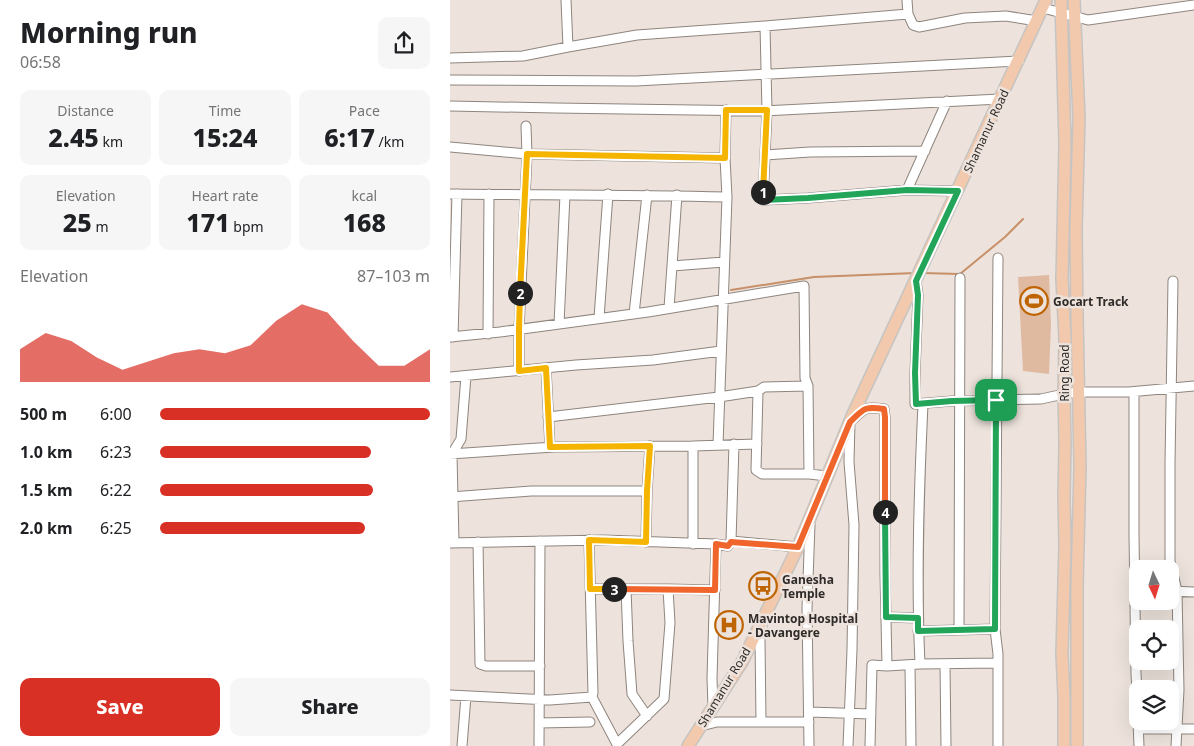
<!DOCTYPE html>
<html lang="en">
<head>
<meta charset="utf-8">
<style>
	body { margin:0; font-family:"Noto Sans",sans-serif; background:#f6f6f6; color:#202124; height:100vh; display:flex; flex-direction:column; font-size:19px; white-space:nowrap }
	* { box-sizing:border-box; margin:0 }
	p { font-size:16px; color:#757577 }
	.icon { flex:none; width:28px; height:28px; fill:none; stroke:currentColor; stroke-width:2; stroke-linecap:round; stroke-linejoin:round }
	.map { position:relative; flex:1; overflow:hidden }
	.side { display:flex; flex-direction:column; background:#fff; width:450px }
	.side>* { flex:none }
	.needle { width:32px; rotate:176deg }
	.fabs { position:absolute; left:679px; top:560px; display:grid; gap:10px }
	.fabs a { display:grid; place-items:center; width:50px; height:50px; border-radius:10px; background:#fff; box-shadow:0 5px 20px #0002; font-size:25px }
	.pin { position:absolute; display:grid; place-items:center; width:42px; height:42px; color:#fff; margin:-21px; border-radius:10px; box-shadow:0 2px 8px #0006 }
	.km { position:absolute; width:25px; height:25px; margin:-12px; border-radius:50%; background:#222; color:#fff; font-size:14px; line-height:25px; text-align:center }
	.round { display:grid; place-items:center; flex:none; width:52px; height:52px; border-radius:10px; background:#f6f6f6 }
	.head { display:flex; align-items:center; justify-content:space-between; height:85px; padding:0 20px }
	h1 { font-size:28px; font-weight:800; line-height:38px }
	.metrics { display:grid; grid-template-columns:repeat(3,1fr); gap:8px; height:85px; padding:5px 20px }
	.metrics div { display:grid; align-content:center; border-radius:10px; background:#f6f6f6; text-align:center }
	.metrics b { font-size:25px; font-weight:800 }
	.metrics small { font-size:14px; font-weight:400 }
	.metrics p { font-size:14px }
	.chart { height:140px; padding:10px 20px }
	.chart p { display:flex; justify-content:space-between }
	.chart svg { width:100%; height:90px; margin-top:5px; fill:#d93025; opacity:.7 }
	.action { display:flex; gap:10px; margin-top:auto; padding:10px 20px }
	.action a { flex:1; height:58px; border-radius:10px; background:#d93025; color:#fff; font-size:20px; font-weight:800; line-height:58px; text-align:center }
	.action a+a { background:#f6f6f6; color:#202124 }
	ul { padding:0 20px; list-style:none; font-size:16px }
	li { display:grid; grid-template-columns:80px 60px 1fr; align-items:center; height:38px }
	li i { height:12px; border-radius:6px; background:#d93025 }
	main { display:flex; flex:1; min-height:0 }
	.map>svg:first-child { display:block }
</style>
</head>
<body>
<main>
<section class="side">
<div class="head"><div><h1>Morning run</h1><p>06:58</p></div><a class="round"><svg class="icon" aria-label="share" viewBox="0 0 24 24"><path d="M12 15V3M7 8l5-5 5 5M5 13v7h14v-7"/></svg></a></div>
<div class="metrics">
<div><p>Distance</p><b>2.45<small> km</small></b></div>
<div><p>Time</p><b>15:24</b></div>
<div><p>Pace</p><b>6:17<small> /km</small></b></div>
</div>
<div class="metrics">
<div><p>Elevation</p><b>25<small> m</small></b></div>
<div><p>Heart rate</p><b>171<small> bpm</small></b></div>
<div><p>kcal</p><b>168</b></div>
</div>
<div class="chart"><p><span>Elevation</span>87–103 m</p>
<svg viewBox="0 0 160 44" preserveAspectRatio="none"><path d="M0 44V28L10 20L20 24L30 32L40 38L50 34L60 30L70 28L80 30L90 26L100 14L110 6L120 10L130 24L140 36L150 36L160 28V44z"/></svg>
</div>
<ul>
<li><b>500 m</b>6:00<i style="width:100%"></i></li>
<li><b>1.0 km</b>6:23<i style="width:78%"></i></li>
<li><b>1.5 km</b>6:22<i style="width:79%"></i></li>
<li><b>2.0 km</b>6:25<i style="width:76%"></i></li>
</ul>
<div class="action"><a>Save</a><a>Share</a></div>
</section>
<div class="map">
<svg width="744" height="746" viewBox="0 0 744 746">
	<rect width="100%" height="100%" fill="#ede3dc"/>
	<!-- green -->
	<path fill="#dfbaa1" d="M 599,275 L 601,325 L 599,374 L 573,371 L 568,277 Z"/>
	<g fill="none" stroke-linecap="round" stroke-linejoin="round">
		<!-- stream -->
		<path stroke="#c79069" stroke-width="2" d="M 472,273 L 510,274 L 555,237 L 573,219
			M 281,290 L 364,277 L 465,273"/>
		<defs>
			<path id="minor" d="M 457,0 L 458,14 L 315,26 L 317,111 L 313,200 L 358,198 L 457,190 L 508,191
				M 593,8 L 638,20 L 744,5
				M 458,14 L 463,25 L 469,27 L 515,18 L 556,16 L 587,21
				M 118,47 L 187,35 L 315,26
				M 0,58 L 73,56 L 118,47 L 116,0
				M 0,80 L 186,81 L 569,61
				M 0,106 L 105,108 L 313,111 L 550,99
				M 0,147 L 77,154 L 275,158
				M 315,155 L 360,152 L 475,151
				M 457,190 L 497,101
				M 0,194 C 92,195 184,195 277,197
				M 222,266 L 274,262
				M 466,281 L 468,295 L 465,373 L 465,404 L 502,401 L 591,399 L 614,394 L 628,392 L 679,392 L 744,386
				M 723,281 L 720,463 L 720,561 L 727,591 L 729,690 L 726,746
				M 219,308 L 227,195
				M 184,314 L 197,195
				M 149,318 L 158,194
				M 109,324 L 115,195
				M 38,334 L 39,194
				M 0,337 L 50,332 L 198,312 L 354,286 L 355,378 L 358,386
				M 3,337 L 7,194
				M 96,368 L 100,447
				M 69,371 L 69,330 L 77,154 L 76,126
				M 0,377 L 126,365 L 203,360 L 271,351
				M 308,391 L 314,387 L 358,386 L 359,474
				M 684,392 L 684,535 L 686,674 L 688,709
				M 98,417 L 269,397 L 308,391 L 306,470 L 312,474 L 359,474 L 377,476
				M 268,445 L 277,197 L 275,158 L 276,110
				M 0,454 L 104,447 L 243,446
				M 197,491 L 200,446
				M 0,497 L 81,491 L 197,491 L 196,542
				M 139,540 L 143,693 L 142,697
				M 281,541 L 348,547
				M 28,542 L 30,664 L 36,666 L 90,666
				M 0,543 L 154,540 L 266,544 L 262,678 L 263,707
				M 4,543 L 2,454 L 11,439 L 16,376
				M 243,544 L 243,446 L 307,444
				M 266,544 L 278,546 L 281,541 L 284,444
				M 141,589 L 218,589 L 220,623 L 214,699 L 167,744
				M 176,589 L 178,641 L 182,694 L 197,716
				M 218,589 L 265,590
				M 720,591 L 744,592
				M 436,617 L 468,618
				M 509,630 L 510,278
				M 468,631 L 545,629
				M 470,664 C 466,577 469,490 473,404
				M 495,664 L 496,746
				M 460,665 L 461,746
				M 0,695 L 100,700 L 142,697 L 168,746
				M 359,712 L 421,714
				M 688,721 L 689,746
				M 311,722 L 310,639 L 312,627
				M 89,723 L 140,722
				M 251,726 L 267,722 L 359,722
				M 689,729 L 744,729
				M 12,746 L 16,696
				M 89,746 L 90,541
				M 359,746 L 357,608 L 360,524
				M 398,746 L 402,650 L 404,525 L 399,462 L 400,422 C 414,409 413,406 434,409 L 435,417 L 435,573 L 437,666
				M 420,746 L 422,665 L 437,666 L 470,664 L 547,663
				M 548,746 L 548,654 L 545,629 L 548,258"/>
			<path id="major" d="M 611,0 L 615,145 L 612,279 L 615,339 L 614,394 L 615,445 L 614,498 L 615,545 L 612,654 L 614,697 L 614,746
				M 624,0 L 629,118 L 626,230 L 627,315 L 630,467 L 627,586 L 627,746
				M 238,746 L 292,662 L 348,547 L 403,414 L 596,0"/>
		</defs>
		<!-- minor casing -->
		<use href="#minor" stroke="#8e857e" stroke-width="11"/>
		<!-- major casing -->
		<use href="#major" stroke="#c5c4c3" stroke-width="14"/>
		<!-- minor -->
		<use href="#minor" stroke="#fff" stroke-width="9"/>
		<!-- major -->
		<use href="#major" stroke="#f2c9ac" stroke-width="11"/>
	</g>
	<g fill="none" stroke-linecap="round" stroke-linejoin="round">
		<defs>
			<path id="split-1" d="M 313,192 L 313,200 L 358,198 L 457,190 L 508,191 L 466,281 L 468,295 L 465,373 L 466,404 L 502,401 L 546,400"/>
			<path id="split-2" d="M 70,293 L 77,154 L 275,158 L 276,110 L 317,110 L 313,192"/>
			<path id="split-3" d="M 70,293 L 69,330 L 69,371 L 96,368 L 100,447 L 200,446 L 197,491 L 196,542 L 139,540 L 140,589 L 164,589"/>
			<path id="split-4" d="M 164,589 L 265,590 L 266,544 L 278,546 L 281,542 L 348,547 L 400,422 C 414,409 413,406 434,409 L 435,417 L 435,512"/>
			<path id="split-5" d="M 435,512 L 436,617 L 468,618 L 468,631 L 545,629 L 546,400"/>
		</defs>
		<!-- split-1 casing -->
		<use href="#split-1" stroke="#fff" stroke-width="10"/>
		<!-- split-2 casing -->
		<use href="#split-2" stroke="#fff" stroke-width="10"/>
		<!-- split-3 casing -->
		<use href="#split-3" stroke="#fff" stroke-width="10"/>
		<!-- split-4 casing -->
		<use href="#split-4" stroke="#fff" stroke-width="10"/>
		<!-- split-5 casing -->
		<use href="#split-5" stroke="#fff" stroke-width="10"/>
		<!-- split-1 -->
		<use href="#split-1" stroke="#22a559" stroke-width="6"/>
		<!-- split-2 -->
		<use href="#split-2" stroke="#f5b400" stroke-width="6"/>
		<!-- split-3 -->
		<use href="#split-3" stroke="#f5b400" stroke-width="6"/>
		<!-- split-4 -->
		<use href="#split-4" stroke="#f0652b" stroke-width="6"/>
		<!-- split-5 -->
		<use href="#split-5" stroke="#22a559" stroke-width="6"/>
	</g>
	<!-- icons -->
	<defs>
		<symbol id="stadium-ring" viewBox="-11 -11 22 22"><circle r="9.5" fill="#ede3dc" stroke="#be6403" stroke-width="1.5"/><path d="M0-5a6.5 5 0 1 0 0 10a6.5 5 0 1 0 0-10ZM-3.5-1.8h7v3.6h-7Z" fill="#be6403"/></symbol>
		<symbol id="bus-ring" viewBox="-11 -11 22 22"><circle r="9.5" fill="#ede3dc" stroke="#be6403" stroke-width="1.5"/><path d="M-5-6H5V4H4V6H2V4H-2V6H-4V4H-5ZM-3.5-4V0h7V-4ZM-3.5 1.2v1.5H-2V1.2ZM2 1.2v1.5H3.5V1.2Z" fill="#be6403"/></symbol>
		<symbol id="hospital-ring" viewBox="-11 -11 22 22"><circle r="9.5" fill="#ede3dc" stroke="#be6403" stroke-width="1.5"/><path d="M-5-5h3v3.5h4V-5h3V5h-3V1.5h-4V5h-3Z" fill="#be6403"/></symbol>
	</defs>
	<g fill-rule="evenodd">
		<use href="#stadium-ring" x="568" y="285" width="32" height="32"/>
		<use href="#bus-ring" x="297" y="570" width="32" height="32"/>
		<use href="#hospital-ring" x="263" y="609" width="32" height="32"/>
	</g>
	<g text-anchor="middle" dominant-baseline="central" stroke-width="5" stroke-linejoin="round" paint-order="stroke">
		<!-- street labels -->
		<g font-size="12" fill="#2f2b28" stroke="#ede3dc">
			<text transform="translate(536 131) rotate(-65)">Shamanur Road</text>
			<text transform="translate(614 373) rotate(-90)">Ring Road</text>
			<text transform="translate(274 687) rotate(-59)">Shamanur Road</text>
		</g>
		<!-- poi labels -->
		<g font-size="12" font-weight="bold" fill="#2f2b28" stroke="#ede3dc" text-anchor="start">
			<text x="603" y="301">Gocart Track</text>
			<text x="332" y="579">Ganesha<tspan x="332" dy="14">Temple</tspan></text>
			<text x="298" y="618">Mavintop Hospital<tspan x="298" dy="14">- Davangere</tspan></text>
		</g>
	</g>
</svg>
<div class="fabs">
<a><svg class="needle" viewBox="-14 -14 28 28"><path d="M0-13l5 13h-10z" fill="#e53935"/><path d="M0 13l5-13h-10z" fill="#757577"/></svg></a>
<a><svg class="icon" aria-label="locate" viewBox="0 0 24 24"><circle cx="12" cy="12" r="6"/><path d="M12 2v4M12 18v4M2 12h4M18 12h4"/></svg></a>
<a><svg class="icon" aria-label="layers" viewBox="0 0 24 24"><path d="M12 4l9 5-9 5-9-5zM3 14l9 5 9-5"/></svg></a>
</div>
<div class="pin" style="left:546px;top:400px;background:#1e9e55"><svg class="icon" aria-label="arrive" viewBox="0 0 24 24"><path d="M6 21V4h12l-3 4 3 4H6"/></svg></div>
<b class="km" style="left:313px;top:192px">1</b>
<b class="km" style="left:70px;top:293px">2</b>
<b class="km" style="left:164px;top:589px">3</b>
<b class="km" style="left:435px;top:512px">4</b>
</div>
</main>
</body>
</html>
